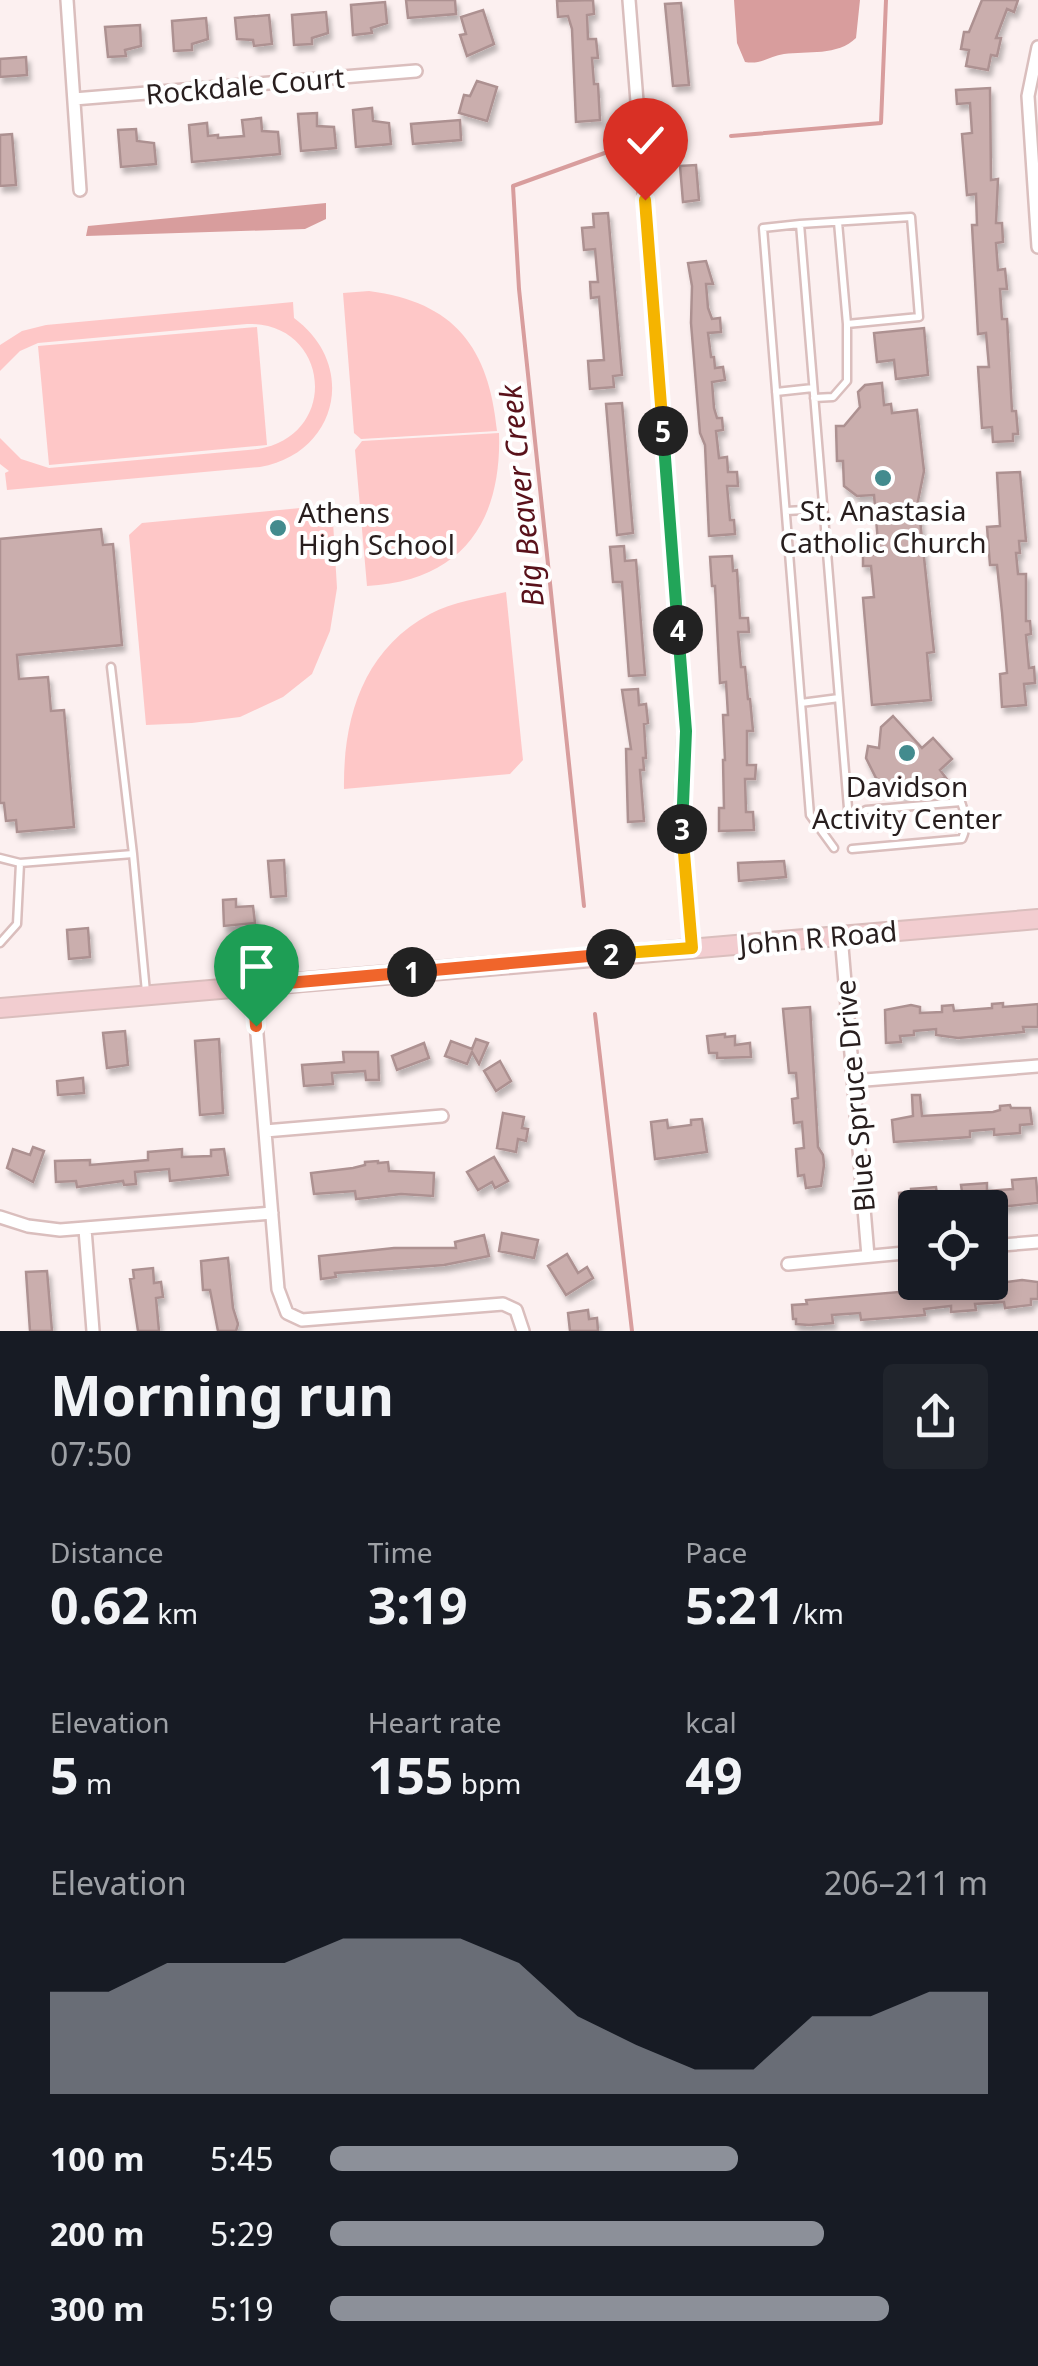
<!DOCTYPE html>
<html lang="en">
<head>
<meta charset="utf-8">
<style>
	body { margin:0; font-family:"Noto Sans",sans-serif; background:#20242c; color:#f1f3f6; height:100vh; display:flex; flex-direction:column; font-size:38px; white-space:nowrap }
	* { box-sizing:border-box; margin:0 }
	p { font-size:32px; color:#9ea1a6 }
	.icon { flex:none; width:55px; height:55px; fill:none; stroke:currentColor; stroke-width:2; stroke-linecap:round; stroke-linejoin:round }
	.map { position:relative; height:1331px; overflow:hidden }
	.side { display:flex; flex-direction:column; background:#171b24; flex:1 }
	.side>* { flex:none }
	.tools { position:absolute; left:898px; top:1190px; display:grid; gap:20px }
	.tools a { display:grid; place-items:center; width:110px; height:110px; border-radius:10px; background:#171b24; box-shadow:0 5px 15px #0003; font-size:50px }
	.pin { position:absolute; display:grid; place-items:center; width:85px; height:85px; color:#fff; margin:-102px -42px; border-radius:50% 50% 50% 0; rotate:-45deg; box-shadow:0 0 10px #0007 }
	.pin .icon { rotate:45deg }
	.km { position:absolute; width:50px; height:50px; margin:-25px; border-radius:50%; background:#222; color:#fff; font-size:28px; line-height:50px; text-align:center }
	.round { display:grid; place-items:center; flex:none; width:105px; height:105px; border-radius:10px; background:#20242c }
	.head { display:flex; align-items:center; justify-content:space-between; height:170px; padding:0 50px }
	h1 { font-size:55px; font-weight:700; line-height:75px }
	.figures { display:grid; grid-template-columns:repeat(3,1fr); gap:15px; height:170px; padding:10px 50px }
	.figures div { display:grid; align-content:center }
	.figures b { font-size:50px; font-weight:700 }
	.figures small { font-size:28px; font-weight:400 }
	.figures p { font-size:28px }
	.chart { height:280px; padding:20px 50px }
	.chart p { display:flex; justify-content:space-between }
	.chart svg { width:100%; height:180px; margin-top:10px; fill:#8c9099; opacity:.7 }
	ul { padding:0 50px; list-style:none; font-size:32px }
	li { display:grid; grid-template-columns:160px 120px 1fr; align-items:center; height:75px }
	li i { height:25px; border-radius:12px; background:#8c9099 }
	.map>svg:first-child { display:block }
</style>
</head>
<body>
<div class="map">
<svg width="1038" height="1331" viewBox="0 0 1038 1331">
	<defs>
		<filter id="shadow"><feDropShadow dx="3" dy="5.5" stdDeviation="2.5" flood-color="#0004"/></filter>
	</defs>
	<rect width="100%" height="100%" fill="#fcf0f0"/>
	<!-- green -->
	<path fill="#fec7c7" d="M 369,291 C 455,302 489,348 497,431 L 361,439 L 354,433 L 343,293 Z
		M 293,302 L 294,318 C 358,365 338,453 260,467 L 7,490 L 5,473 L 9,471 L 0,464 L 0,438 L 21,459 L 49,468 L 258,449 C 341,435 330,322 247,324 L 38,343 L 20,351 L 0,371 L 0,345 L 22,331 L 46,325 Z
		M 257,327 L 267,445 L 49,465 L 38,346 Z
		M 499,433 C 502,523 461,581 367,586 L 355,450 L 362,441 Z
		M 332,505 L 337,588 L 330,631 L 312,674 L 283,697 L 240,717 L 192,723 L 146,725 L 129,535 L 142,523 Z
		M 506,592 L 523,760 L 510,774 L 344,789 C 343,718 363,650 430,614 C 453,602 480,598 506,592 Z"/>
	<!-- water -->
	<path fill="#d89d9d" d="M 734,0 L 860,0 L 856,38 C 838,56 807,51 784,54 C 770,56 761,65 745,62 L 737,43 Z
		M 326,203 L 326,219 L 305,229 L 86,236 L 88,226 Z"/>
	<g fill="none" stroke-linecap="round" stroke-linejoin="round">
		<!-- stream -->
		<path stroke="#d89d9d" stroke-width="4" d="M 731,136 L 881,123 L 886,0
			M 584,906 L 519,289 L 513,186 L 613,150
			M 595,1014 L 632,1331"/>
	</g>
	<!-- building -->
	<path fill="#caaead" stroke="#ad9191" stroke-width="2.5" filter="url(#shadow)" d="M 406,0 L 455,0 L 456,14 L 408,18 Z
		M 593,0 L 594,14 L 587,15 L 588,39 L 596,39 L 598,58 L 592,58 L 594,84 L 598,84 L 600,120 L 576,122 L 572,29 L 568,16 L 558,17 L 557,1 Z
		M 982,0 L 1018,0 L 1014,12 L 1007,9 L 996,38 L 1001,38 L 997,56 L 991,55 L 988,70 L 966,66 L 969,50 L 961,49 L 964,32 L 969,32 Z
		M 385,2 L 387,23 L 371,28 L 372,33 L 353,35 L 351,5 Z
		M 681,3 L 689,85 L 673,86 L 665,4 Z
		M 483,10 L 494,44 L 467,56 L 460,35 L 466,34 L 461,17 Z
		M 326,12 L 328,33 L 312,38 L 312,44 L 294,45 L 292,15 Z
		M 269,15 L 272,44 L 254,46 L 253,40 L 237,39 L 235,18 Z
		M 206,18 L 208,39 L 192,44 L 192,50 L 174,51 L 172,21 Z
		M 140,25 L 141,46 L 125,50 L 126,56 L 108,57 L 105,27 Z
		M 26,57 L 27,75 L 0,77 L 0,59 Z
		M 477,81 L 497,87 L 487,121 L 459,113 L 464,95 L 470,96 Z
		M 990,88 L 991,180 L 998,179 L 996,223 L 1002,223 L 1003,242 L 996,243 L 998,270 L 1005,269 L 1007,289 L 1000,289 L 1002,319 L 1007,319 L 1012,411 L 1016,411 L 1018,434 L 1013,434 L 1013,441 L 993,442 L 992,427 L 982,428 L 978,367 L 989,367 L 986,333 L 978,334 L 972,225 L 977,225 L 976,194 L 967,195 L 962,134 L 972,133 L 970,103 L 957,104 L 956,90 Z
		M 372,108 L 373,121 L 389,123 L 391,144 L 356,147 L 353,110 Z
		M 317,113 L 317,126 L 334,127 L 336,148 L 301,151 L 298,114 Z
		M 261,118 L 262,131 L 278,132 L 280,154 L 192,162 L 189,125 L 207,123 L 208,136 L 218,135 L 218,138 L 244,136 L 242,120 Z
		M 460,120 L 461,140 L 413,144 L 411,124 Z
		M 136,129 L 137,141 L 154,143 L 156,164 L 121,167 L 118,130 Z
		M 12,134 L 16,185 L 0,186 L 0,135 Z
		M 696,165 L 699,200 L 683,202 L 680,166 Z
		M 608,213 L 622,375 L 613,376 L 614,387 L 590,389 L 588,361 L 604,360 L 599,297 L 591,298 L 590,282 L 598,282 L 595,249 L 584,250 L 582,228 L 594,227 L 593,214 Z
		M 706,261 L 713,284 L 706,284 L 708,308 L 712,319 L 720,318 L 721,332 L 708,333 L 711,357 L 714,357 L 715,368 L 723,367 L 725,380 L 712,382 L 714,408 L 717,418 L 722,418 L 723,430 L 716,431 L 719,458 L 727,457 L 728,472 L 737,472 L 738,486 L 727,486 L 730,520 L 734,520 L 735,534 L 709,536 L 705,445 L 700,433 L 691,323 L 692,286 L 688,263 Z
		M 924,328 L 928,375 L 896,379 L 894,360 L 877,362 L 874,333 Z
		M 882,383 L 884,405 L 891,404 L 892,413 L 917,410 L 924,471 L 918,501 L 934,652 L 927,653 L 931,700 L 872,705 L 863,598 L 874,597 L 871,566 L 863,566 L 863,555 L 879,554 L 874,495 L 857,496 L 844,486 L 843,461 L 837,461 L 836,426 L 844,426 L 860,407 L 858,392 L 865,385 Z
		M 622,403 L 633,533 L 617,535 L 606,404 Z
		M 1020,472 L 1026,541 L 1019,541 L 1020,553 L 1016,553 L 1018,574 L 1026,574 L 1026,621 L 1030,621 L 1031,634 L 1026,635 L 1029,668 L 1034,667 L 1035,683 L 1024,684 L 1026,705 L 1002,707 L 1000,674 L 1007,673 L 1002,612 L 997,565 L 990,565 L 987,527 L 1000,526 L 997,473 Z
		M 101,529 L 103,545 L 113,544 L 122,645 L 17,655 L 19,679 L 48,677 L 51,711 L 64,710 L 74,827 L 17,832 L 16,820 L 6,821 L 4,803 L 0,803 L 0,539 Z
		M 624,546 L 625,561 L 636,560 L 645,675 L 629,676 L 622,582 L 613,582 L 610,547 Z
		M 732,556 L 733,571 L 737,570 L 740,618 L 748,618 L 749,632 L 738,632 L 741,667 L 745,667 L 748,699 L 750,699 L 753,731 L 747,731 L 747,765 L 756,765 L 755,779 L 745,779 L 746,812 L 753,812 L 754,830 L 719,831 L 719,808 L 724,808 L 723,760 L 725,760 L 723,715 L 728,715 L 726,682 L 720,683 L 715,586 L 712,586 L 710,557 Z
		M 638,689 L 639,705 L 646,704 L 648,723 L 644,724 L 646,758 L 643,758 L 644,770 L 640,770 L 644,821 L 628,822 L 626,749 L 631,749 L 622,690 Z
		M 893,716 L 922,748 L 933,738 L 952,759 L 940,770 L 946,778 L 914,786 L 905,796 L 876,778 L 866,758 L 868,746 L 879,748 L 881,727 Z
		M 284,860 L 286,896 L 271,897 L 268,861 Z
		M 784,861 L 786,877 L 739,881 L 738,863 Z
		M 236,899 L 236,907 L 253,906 L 255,923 L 224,926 L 223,900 Z
		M 88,928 L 90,957 L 69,959 L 67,930 Z
		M 1003,1003 L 1003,1007 L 1038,1004 L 1038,1027 L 1023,1027 L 1024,1032 L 958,1038 L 936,1035 L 936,1029 L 914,1031 L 914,1035 L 900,1036 L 901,1042 L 886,1043 L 885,1010 L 911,1005 L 920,1007 L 920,1013 L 942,1012 L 942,1006 L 953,1005 L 954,1011 L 992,1008 L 992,1004 Z
		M 810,1007 L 818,1147 L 823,1155 L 824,1165 L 821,1186 L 806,1188 L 804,1175 L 798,1176 L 796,1149 L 804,1148 L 802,1122 L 794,1123 L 792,1099 L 798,1098 L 796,1073 L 789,1073 L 783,1009 Z
		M 125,1031 L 128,1065 L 107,1068 L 103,1033 Z
		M 725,1034 L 725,1037 L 735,1036 L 735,1045 L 750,1043 L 751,1057 L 717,1058 L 717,1053 L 709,1053 L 707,1036 Z
		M 219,1039 L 223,1113 L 200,1115 L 195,1041 Z
		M 476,1039 L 488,1043 L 479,1064 L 472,1052 L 467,1064 L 445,1056 L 451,1041 L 472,1049 Z
		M 424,1043 L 429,1058 L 397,1070 L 392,1056 Z
		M 343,1052 L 378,1052 L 379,1080 L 366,1080 L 365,1071 L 332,1073 L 333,1084 L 304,1086 L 302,1065 L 344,1062 Z
		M 500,1061 L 511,1081 L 496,1091 L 484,1071 Z
		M 83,1078 L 84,1093 L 58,1095 L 57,1081 Z
		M 912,1095 L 920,1095 L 922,1116 L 993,1112 L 1000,1110 L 1000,1106 L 1010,1105 L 1011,1108 L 1030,1108 L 1032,1124 L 1020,1125 L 1020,1133 L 994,1135 L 994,1129 L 970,1131 L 970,1137 L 894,1142 L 892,1120 L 913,1116 Z
		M 503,1113 L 524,1117 L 522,1128 L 528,1129 L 526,1141 L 518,1139 L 516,1152 L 497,1148 Z
		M 702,1119 L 707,1152 L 655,1159 L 651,1122 L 667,1120 L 668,1128 L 691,1125 L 691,1120 Z
		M 33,1147 L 44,1151 L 33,1182 L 7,1168 L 13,1149 L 30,1155 Z
		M 182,1149 L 182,1157 L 211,1156 L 211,1150 L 224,1149 L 228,1175 L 170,1181 L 169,1169 L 135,1172 L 136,1184 L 124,1185 L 123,1181 L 77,1187 L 76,1181 L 56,1182 L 55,1161 L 90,1160 L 90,1165 L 148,1160 L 148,1152 Z
		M 494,1157 L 508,1181 L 495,1188 L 492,1182 L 478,1190 L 467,1172 Z
		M 378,1161 L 378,1163 L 388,1162 L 389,1171 L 434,1173 L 433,1196 L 401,1194 L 356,1199 L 355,1191 L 314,1194 L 311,1173 L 353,1168 L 365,1165 L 365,1162 Z
		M 1036,1178 L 1038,1203 L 988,1208 L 915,1208 L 915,1213 L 901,1215 L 899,1193 L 911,1192 L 911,1189 L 936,1187 L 937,1194 L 962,1192 L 961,1185 L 987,1183 L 987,1191 L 1013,1189 L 1012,1180 Z
		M 502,1233 L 538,1240 L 534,1258 L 499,1251 Z
		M 484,1235 L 489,1256 L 444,1265 L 335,1273 L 336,1277 L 321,1279 L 319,1256 L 394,1248 L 456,1248 L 455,1242 Z
		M 567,1254 L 578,1273 L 587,1267 L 593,1278 L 566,1295 L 548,1266 Z
		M 228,1258 L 233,1308 L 238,1324 L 236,1331 L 218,1331 L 210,1290 L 203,1290 L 201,1261 Z
		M 153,1268 L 154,1283 L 161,1282 L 163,1297 L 156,1298 L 159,1331 L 138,1331 L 130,1279 L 134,1278 L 133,1270 Z
		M 47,1271 L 52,1331 L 30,1331 L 26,1272 Z
		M 1022,1280 L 1038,1282 L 1038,1299 L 1031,1299 L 1031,1305 L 1005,1308 L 1004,1302 L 975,1304 L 976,1310 L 951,1312 L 951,1306 L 924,1309 L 925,1315 L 861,1320 L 860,1313 L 832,1315 L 833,1323 L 809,1325 L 796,1324 L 796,1319 L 793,1319 L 792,1305 L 807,1304 L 806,1300 L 922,1290 L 923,1293 Z
		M 588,1310 L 589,1319 L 597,1318 L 598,1331 L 570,1331 L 568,1313 Z"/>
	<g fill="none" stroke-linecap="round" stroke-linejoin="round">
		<defs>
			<path id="lane" d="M 800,224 C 837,222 874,219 911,217 L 919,317 L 847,324 L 838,222
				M 776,392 L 813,388
				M 814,398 L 833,397 L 847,381 L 847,324
				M 786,511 L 823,509
				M 111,667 L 133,854
				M 801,703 L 839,698
				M 817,825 L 849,820 L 866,810 L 961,802 C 966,816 968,826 962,839 L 852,849
				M 834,848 L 810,815 L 763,228 L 800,224 L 849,820
				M 0,858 L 20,863 L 133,854 L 146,992
				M 0,943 L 17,924 L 20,863"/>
			<path id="street" d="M 67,0 L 80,190
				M 629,0 L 685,711 L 681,804 L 691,948
				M 1038,47 L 1028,96 L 1038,247
				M 74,99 L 416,71
				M 841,935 L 868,1256
				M 253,986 L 278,1289 L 287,1313 L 302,1320 L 503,1304 L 516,1310 L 523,1331
				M 853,1081 L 1038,1066
				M 265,1131 L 442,1116
				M 0,1217 L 28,1226 L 60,1230 L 272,1213
				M 85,1229 L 93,1331
				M 990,1246 L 1038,1242
				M 788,1264 L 915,1252"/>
			<path id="secondary" d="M 0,1008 L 1038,919"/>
		</defs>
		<!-- lane casing -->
		<use href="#lane" stroke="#dabebd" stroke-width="11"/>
		<!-- street casing -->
		<use href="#street" stroke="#dabebd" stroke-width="16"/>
		<!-- secondary casing -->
		<use href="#secondary" stroke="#dabebd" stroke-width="22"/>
		<!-- lane -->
		<use href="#lane" stroke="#fff" stroke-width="6"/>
		<!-- street -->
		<use href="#street" stroke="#fff" stroke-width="11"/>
		<!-- secondary -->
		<use href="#secondary" stroke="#f2cdd0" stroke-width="18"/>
	</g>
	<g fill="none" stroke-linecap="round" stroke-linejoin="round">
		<defs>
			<path id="split-1" d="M 256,1026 L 253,986 L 412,972"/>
			<path id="split-2" d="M 412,972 L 611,954"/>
			<path id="split-3" d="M 611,954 L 692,948 L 682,829"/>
			<path id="split-4" d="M 678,630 L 686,731 L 682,829"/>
			<path id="split-5" d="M 663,431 L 678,630"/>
			<path id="split-6" d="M 645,200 L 663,431"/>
		</defs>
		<!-- split-1 casing -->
		<use href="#split-1" stroke="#fff" stroke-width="20"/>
		<!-- split-2 casing -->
		<use href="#split-2" stroke="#fff" stroke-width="20"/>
		<!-- split-3 casing -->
		<use href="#split-3" stroke="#fff" stroke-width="20"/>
		<!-- split-4 casing -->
		<use href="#split-4" stroke="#fff" stroke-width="20"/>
		<!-- split-5 casing -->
		<use href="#split-5" stroke="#fff" stroke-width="20"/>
		<!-- split-6 casing -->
		<use href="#split-6" stroke="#fff" stroke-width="20"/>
		<!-- split-1 -->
		<use href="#split-1" stroke="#f0652b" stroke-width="12"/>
		<!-- split-2 -->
		<use href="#split-2" stroke="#f0652b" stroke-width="12"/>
		<!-- split-3 -->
		<use href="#split-3" stroke="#f5b400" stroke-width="12"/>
		<!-- split-4 -->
		<use href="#split-4" stroke="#22a559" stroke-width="12"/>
		<!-- split-5 -->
		<use href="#split-5" stroke="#22a559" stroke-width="12"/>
		<!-- split-6 -->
		<use href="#split-6" stroke="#f5b400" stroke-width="12"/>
	</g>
	<!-- markers -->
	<g fill="#438b8e" stroke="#fff" stroke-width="4">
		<circle cx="883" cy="478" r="10"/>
		<circle cx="278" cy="528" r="10"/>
		<circle cx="907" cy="753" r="10"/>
	</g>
	<g text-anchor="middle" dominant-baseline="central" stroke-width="8" stroke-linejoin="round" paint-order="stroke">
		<!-- street labels -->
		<g font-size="28" fill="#281e1e" stroke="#fff">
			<text transform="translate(245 85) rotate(-5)">Rockdale Court</text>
			<text transform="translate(818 937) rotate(-5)">John R Road</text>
			<text transform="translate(854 1096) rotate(-95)">Blue Spruce Drive</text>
		</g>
		<!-- poi labels -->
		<g font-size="28" fill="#281e1e" stroke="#fff">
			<text x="883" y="510">St. Anastasia<tspan x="883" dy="32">Catholic Church</tspan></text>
			<text x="298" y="512" text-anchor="start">Athens<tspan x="298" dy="32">High School</tspan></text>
			<text x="907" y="786">Davidson<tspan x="907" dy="32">Activity Center</tspan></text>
		</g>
		<!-- water labels -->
		<g font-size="30" font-style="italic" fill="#59121b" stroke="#fff">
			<text transform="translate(521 496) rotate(-96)">Big Beaver Creek</text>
		</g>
	</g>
</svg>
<div class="tools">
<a><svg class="icon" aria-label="locate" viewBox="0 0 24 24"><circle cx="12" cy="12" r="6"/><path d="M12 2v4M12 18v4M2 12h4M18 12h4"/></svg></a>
</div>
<div class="pin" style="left:256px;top:1026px;background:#1e9e55"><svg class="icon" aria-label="arrive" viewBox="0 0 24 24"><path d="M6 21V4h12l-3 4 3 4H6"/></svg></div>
<div class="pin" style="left:645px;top:200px;background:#d93025"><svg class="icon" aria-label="check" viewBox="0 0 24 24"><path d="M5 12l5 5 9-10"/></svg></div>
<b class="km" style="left:412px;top:972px">1</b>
<b class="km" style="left:611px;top:954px">2</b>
<b class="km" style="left:682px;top:829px">3</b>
<b class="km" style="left:678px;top:630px">4</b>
<b class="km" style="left:663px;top:431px">5</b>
</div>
<section class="side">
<div class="head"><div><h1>Morning run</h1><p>07:50</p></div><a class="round"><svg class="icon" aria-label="share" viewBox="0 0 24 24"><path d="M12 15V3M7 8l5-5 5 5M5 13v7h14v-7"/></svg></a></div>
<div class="figures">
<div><p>Distance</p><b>0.62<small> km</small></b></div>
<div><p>Time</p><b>3:19</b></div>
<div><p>Pace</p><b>5:21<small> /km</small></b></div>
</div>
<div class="figures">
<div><p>Elevation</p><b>5<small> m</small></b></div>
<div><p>Heart rate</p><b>155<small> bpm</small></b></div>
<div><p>kcal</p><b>49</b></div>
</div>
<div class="chart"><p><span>Elevation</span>206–211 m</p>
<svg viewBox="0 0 160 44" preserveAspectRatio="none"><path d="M0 44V19L10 19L20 12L30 12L40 12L50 6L60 6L70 6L80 12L90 25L100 32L110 38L120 38L130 25L140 25L150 19L160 19V44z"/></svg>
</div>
<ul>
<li><b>100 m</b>5:45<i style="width:62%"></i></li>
<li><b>200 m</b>5:29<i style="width:75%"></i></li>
<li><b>300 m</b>5:19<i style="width:85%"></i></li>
</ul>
</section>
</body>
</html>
